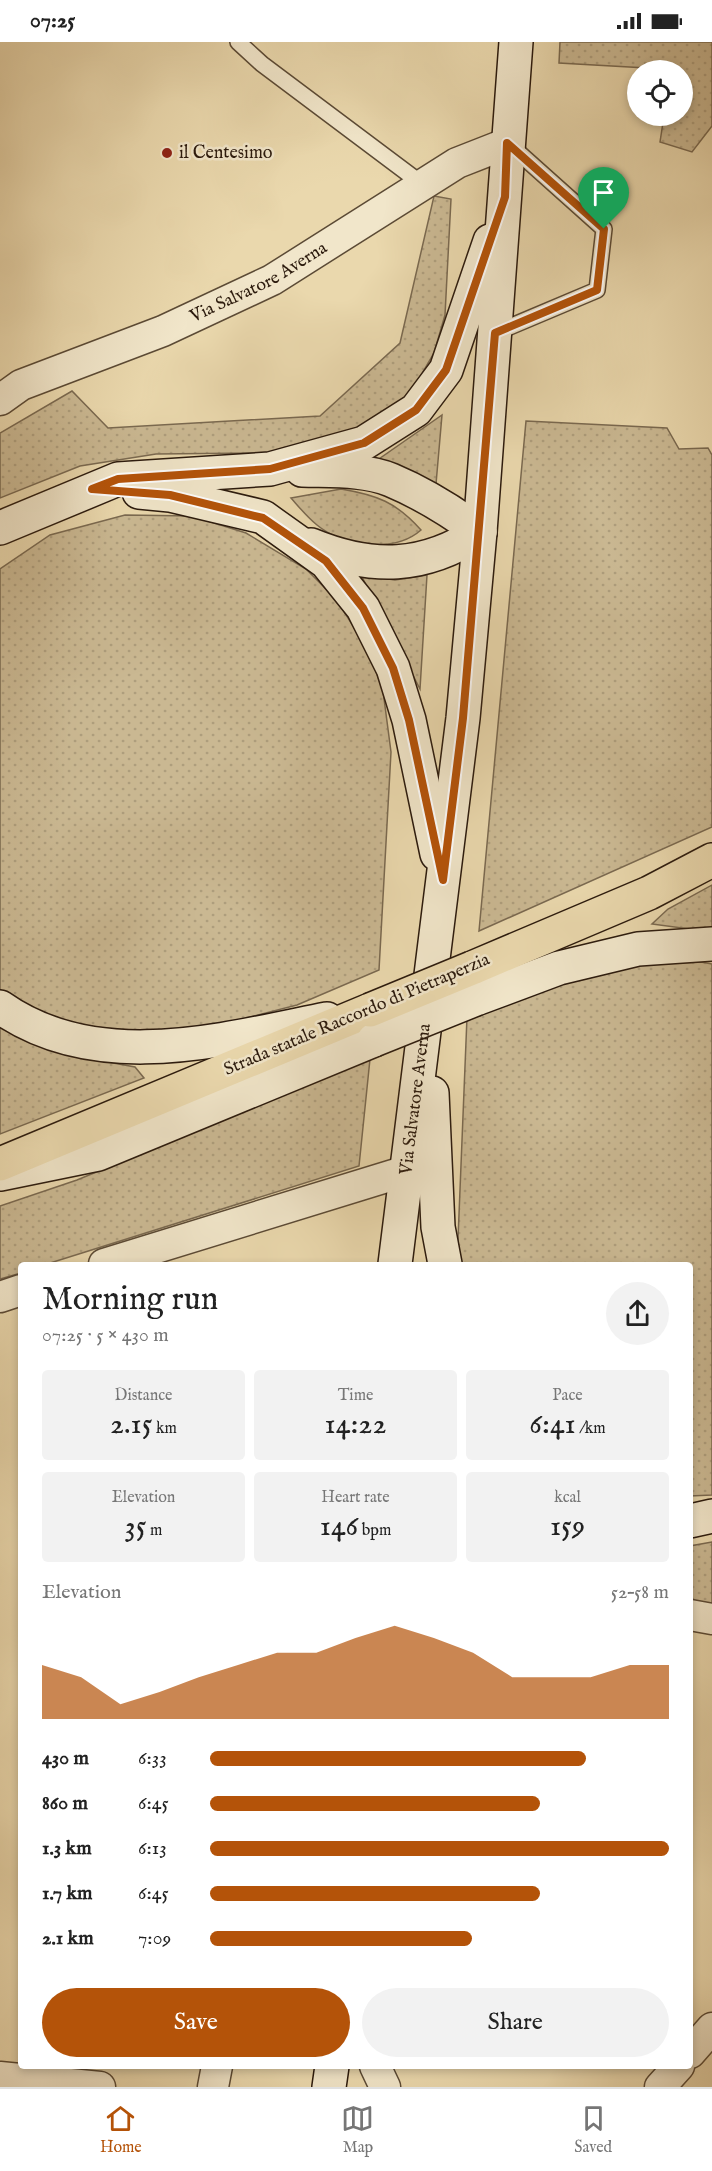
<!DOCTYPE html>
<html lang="en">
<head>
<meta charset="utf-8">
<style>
	body { margin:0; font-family:"IM FELL English",serif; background:#f2f2f2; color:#222; height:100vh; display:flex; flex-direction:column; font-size:22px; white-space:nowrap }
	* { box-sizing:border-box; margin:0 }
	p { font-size:20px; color:#767676 }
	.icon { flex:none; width:33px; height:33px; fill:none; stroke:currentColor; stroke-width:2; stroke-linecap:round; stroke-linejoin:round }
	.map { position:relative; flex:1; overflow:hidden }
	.details { position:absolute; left:18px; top:1220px; width:675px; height:807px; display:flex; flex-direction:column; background:#fff; border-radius:6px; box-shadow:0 3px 9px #0003 }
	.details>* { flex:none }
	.tools { position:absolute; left:627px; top:18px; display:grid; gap:12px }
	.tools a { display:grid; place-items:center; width:66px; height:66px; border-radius:50%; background:#fff; box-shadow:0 3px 9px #0003; font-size:30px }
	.pin { position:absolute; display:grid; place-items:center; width:51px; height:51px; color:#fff; margin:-62px -26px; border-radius:50% 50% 50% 0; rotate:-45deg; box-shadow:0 0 6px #0007 }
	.pin .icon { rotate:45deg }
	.round { display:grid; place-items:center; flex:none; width:63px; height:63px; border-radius:32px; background:#f2f2f2 }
	.headline { display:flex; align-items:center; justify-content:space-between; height:102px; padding:0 24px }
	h1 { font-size:33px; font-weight:600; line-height:45px }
	.stats { display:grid; grid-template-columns:repeat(3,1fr); gap:9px; height:102px; padding:6px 24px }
	.stats div { display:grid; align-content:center; border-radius:6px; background:#f2f2f2; text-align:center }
	.stats b { font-size:30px; font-weight:600 }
	.stats small { font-size:16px; font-weight:400 }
	.stats p { font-size:16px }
	.chart { height:168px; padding:12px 24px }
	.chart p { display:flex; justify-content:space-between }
	.chart svg { width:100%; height:108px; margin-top:6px; fill:#b45309; opacity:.7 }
	.cta { display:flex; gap:12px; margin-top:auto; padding:12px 24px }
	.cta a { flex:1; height:69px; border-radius:36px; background:#b45309; color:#fff; font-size:24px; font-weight:600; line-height:69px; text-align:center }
	.cta a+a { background:#f2f2f2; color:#222 }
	ul { padding:0 24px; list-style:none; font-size:20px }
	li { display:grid; grid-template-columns:96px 72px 1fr; align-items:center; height:45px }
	li i { height:15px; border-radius:8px; background:#b45309 }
	.status { display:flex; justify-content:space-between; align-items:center; height:42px; padding:0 30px; background:#fff; direction:ltr }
	.status svg { height:16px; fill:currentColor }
	.tabs { display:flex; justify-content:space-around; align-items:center; height:84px; border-top:2px solid #e0e0e0; background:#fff; font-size:16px; color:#767676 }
	.tabs a { display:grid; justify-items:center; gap:3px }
	.tabs .selected { color:#b45309 }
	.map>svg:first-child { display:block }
</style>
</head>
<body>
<div class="status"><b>07:25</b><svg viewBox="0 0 49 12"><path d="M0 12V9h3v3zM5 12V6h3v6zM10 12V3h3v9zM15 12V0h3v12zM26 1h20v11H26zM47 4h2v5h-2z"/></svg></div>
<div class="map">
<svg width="712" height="2045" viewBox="0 0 712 2045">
	<defs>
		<pattern id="grass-dots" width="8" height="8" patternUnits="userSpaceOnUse" patternTransform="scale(1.5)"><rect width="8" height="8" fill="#cab892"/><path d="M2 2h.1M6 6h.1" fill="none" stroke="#ae9e7d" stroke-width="1.8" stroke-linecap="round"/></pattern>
	</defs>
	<rect width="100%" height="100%" fill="#ead8ad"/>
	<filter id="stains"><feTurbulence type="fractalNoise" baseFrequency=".00333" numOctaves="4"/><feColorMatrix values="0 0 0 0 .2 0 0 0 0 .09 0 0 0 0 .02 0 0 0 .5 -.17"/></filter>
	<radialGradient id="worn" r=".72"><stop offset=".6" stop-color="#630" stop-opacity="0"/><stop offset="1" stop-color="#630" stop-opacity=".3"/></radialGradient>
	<!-- grass -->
	<path fill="url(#grass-dots)" stroke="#7a6950" stroke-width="1.5" d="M 560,0 L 712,0 L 712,84 L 692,110 L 660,100 L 664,74 L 682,74 L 682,28 L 559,21 Z
		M 434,154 L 451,157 L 445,273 L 434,311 L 409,354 L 348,393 L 269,411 L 156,412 L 80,424 L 0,456 L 0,391 L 72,349 L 108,386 L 320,374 L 400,301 Z
		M 442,373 L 436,442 L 376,419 Z
		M 526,379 L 667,386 L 679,407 L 708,406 L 712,413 L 712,785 L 479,889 Z
		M 341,447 C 377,453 396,460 421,488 C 395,511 343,505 317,483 C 307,475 299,465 291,456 Z
		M 125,473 L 192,474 L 246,491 L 306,527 L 337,558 L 369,610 L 383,649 L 391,710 L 379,928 L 297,963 L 223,982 L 151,991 L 68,982 L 11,955 L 0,947 L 0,527 L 50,493 Z
		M 361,533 L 395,538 L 427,533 L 420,647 Z
		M 712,843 L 712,890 L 652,882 L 668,867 Z
		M 701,920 L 712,922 L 712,1453 L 690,1454 L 690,1222 L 457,1222 L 467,975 L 569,940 L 635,923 Z
		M 0,985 L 59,1011 L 135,1025 L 144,1036 L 0,1092 Z
		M 370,1017 L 359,1124 L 47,1222 L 21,1222 L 21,1231 L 0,1237 L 0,1164 L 77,1138 Z
		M 712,1500 L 712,1566 L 690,1559 L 690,1504 Z"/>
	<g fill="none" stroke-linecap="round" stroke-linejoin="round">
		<defs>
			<path id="lane" d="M 238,0 L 262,22 L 422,142
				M 495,291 L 597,248 L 604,187 L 509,102"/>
			<g id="street">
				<path id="s1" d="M 0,358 L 21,343 L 163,289 L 272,238 L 457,121 L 508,101"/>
				<path d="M 104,1222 L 406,1129"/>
				<path d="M 0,1255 L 21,1248"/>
				<path d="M 690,1573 L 712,1577"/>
				<path d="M 690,2011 L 712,1986"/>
				<path d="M 375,2024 L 385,2045"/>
				<path d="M 0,2035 L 100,2045"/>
				<path d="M 213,2045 L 217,2024"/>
				<path d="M 660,2045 L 679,2024"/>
			</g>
			<g id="secondary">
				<path d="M 302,428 C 331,429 364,427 391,438 C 422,451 454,471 480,490"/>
				<path d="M 139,450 L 170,453 L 263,475 L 326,520 L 363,566 L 393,626 L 409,678 L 437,812"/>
				<path d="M 0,486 L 118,437 L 270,427 L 364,401 L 416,368 L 446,328 L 490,199"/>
				<path d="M 311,503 C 372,528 424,527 480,490"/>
				<path d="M 476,957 L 559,926 L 638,907 L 712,902"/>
				<path d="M 0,965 C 96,1033 222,998 327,977"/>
				<path d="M 432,1051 L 438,1185 L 445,1222"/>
				<path d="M 0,1132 L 98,1112 L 374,998"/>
				<path id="s2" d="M 395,1222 L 463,676 L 480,490 L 516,0"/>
				<path d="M 690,1479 L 712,1474"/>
				<path d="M 329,2045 L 332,2024"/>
			</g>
			<path id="primary" d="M 472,926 L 649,851 L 712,818
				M 0,1122 L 370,968"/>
		</defs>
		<!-- lane casing -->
		<use href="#lane" stroke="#5b4a35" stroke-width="18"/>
		<!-- street casing -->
		<use href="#street" stroke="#5b4a35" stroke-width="33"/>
		<!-- secondary casing -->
		<use href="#secondary" stroke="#2b1a0d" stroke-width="36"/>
		<!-- primary casing -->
		<use href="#primary" stroke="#2b1a0d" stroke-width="36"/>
		<!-- lane -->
		<use href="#lane" stroke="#f1e6ca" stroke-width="15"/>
		<!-- street -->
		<use href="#street" stroke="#f1e6ca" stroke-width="30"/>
		<!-- secondary -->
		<use href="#secondary" stroke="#f1e6ca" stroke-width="33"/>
		<!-- primary -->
		<use href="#primary" stroke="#ead8ad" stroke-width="33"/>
		<defs>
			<path id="secondary-bridge" d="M 374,998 L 476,957"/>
			<path id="primary-bridge" d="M 370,968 L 472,926"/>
		</defs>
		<!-- secondary-bridge casing -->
		<use href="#secondary-bridge" stroke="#2b1a0d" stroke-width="36" stroke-linecap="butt"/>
		<!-- primary-bridge casing -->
		<use href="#primary-bridge" stroke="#2b1a0d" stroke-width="36" stroke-linecap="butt"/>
		<!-- secondary-bridge -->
		<use href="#secondary-bridge" stroke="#f1e6ca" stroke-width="33"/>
		<!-- primary-bridge -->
		<use href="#primary-bridge" stroke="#ead8ad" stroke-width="33"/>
	</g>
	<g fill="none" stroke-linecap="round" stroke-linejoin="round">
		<defs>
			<path id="route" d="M 507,101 L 604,187 L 597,248 L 495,291 L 463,676 L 443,838 L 409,678 L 393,626 L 363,566 L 326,519 L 263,476 L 170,453 L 92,447 L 118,437 L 270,427 L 364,401 L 416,368 L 446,328 L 505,155 Z"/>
		</defs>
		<!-- route casing -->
		<use href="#route" stroke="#fff" stroke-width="12"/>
		<!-- route -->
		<use href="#route" stroke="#b45309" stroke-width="8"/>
	</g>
	<!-- markers -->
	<circle fill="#8f2418" stroke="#f1e6ca" stroke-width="2" cx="167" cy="111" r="6"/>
	<g text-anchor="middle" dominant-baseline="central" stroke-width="5" stroke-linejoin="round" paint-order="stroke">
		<!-- poi labels -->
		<g font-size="18" fill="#2b1a0d" stroke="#f1e6ca" text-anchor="start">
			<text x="179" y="111">il Centesimo</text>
		</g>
		<!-- street labels -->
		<g font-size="18" fill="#2b1a0d" stroke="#f1e6ca">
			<text stroke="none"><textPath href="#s1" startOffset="285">Via Salvatore Averna</textPath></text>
			<text transform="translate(357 973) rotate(-23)">Strada statale Raccordo di Pietraperzia</text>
			<text stroke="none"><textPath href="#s2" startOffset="166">Via Salvatore Averna</textPath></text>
		</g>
	</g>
	<rect width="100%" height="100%" filter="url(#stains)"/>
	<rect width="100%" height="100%" fill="url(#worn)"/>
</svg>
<div class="tools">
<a><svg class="icon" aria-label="locate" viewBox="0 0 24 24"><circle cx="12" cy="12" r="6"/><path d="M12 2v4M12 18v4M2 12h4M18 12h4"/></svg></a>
</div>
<div class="pin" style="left:604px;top:187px;background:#1e9e55"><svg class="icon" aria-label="arrive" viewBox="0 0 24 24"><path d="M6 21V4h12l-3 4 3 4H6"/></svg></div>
<section class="details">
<div class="headline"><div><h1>Morning run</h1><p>07:25 · 5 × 430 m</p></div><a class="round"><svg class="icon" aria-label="share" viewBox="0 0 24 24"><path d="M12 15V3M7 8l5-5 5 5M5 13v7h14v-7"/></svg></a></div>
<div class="stats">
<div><p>Distance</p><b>2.15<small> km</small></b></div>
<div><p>Time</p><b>14:22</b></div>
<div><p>Pace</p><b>6:41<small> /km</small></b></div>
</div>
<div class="stats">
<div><p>Elevation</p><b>35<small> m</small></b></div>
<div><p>Heart rate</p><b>146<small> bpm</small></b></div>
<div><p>kcal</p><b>159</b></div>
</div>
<div class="chart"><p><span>Elevation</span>52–58 m</p>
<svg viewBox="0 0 160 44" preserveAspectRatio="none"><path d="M0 44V22L10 27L20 38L30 33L40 27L50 22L60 17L70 17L80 11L90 6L100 11L110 17L120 27L130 27L140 27L150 22L160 22V44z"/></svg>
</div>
<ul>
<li><b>430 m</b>6:33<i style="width:82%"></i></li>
<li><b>860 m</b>6:45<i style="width:72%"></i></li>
<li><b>1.3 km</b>6:13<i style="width:100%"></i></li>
<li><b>1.7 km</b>6:45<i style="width:72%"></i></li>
<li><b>2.1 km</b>7:09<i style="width:57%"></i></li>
</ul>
<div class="cta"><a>Save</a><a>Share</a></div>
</section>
</div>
<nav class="tabs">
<a class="selected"><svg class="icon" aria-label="home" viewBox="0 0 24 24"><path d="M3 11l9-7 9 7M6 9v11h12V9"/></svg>Home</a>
<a><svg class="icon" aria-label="map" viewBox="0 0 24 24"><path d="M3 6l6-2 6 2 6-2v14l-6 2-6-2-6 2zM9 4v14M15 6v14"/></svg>Map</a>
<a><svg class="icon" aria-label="saved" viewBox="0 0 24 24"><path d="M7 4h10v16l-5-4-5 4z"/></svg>Saved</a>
</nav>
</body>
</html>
